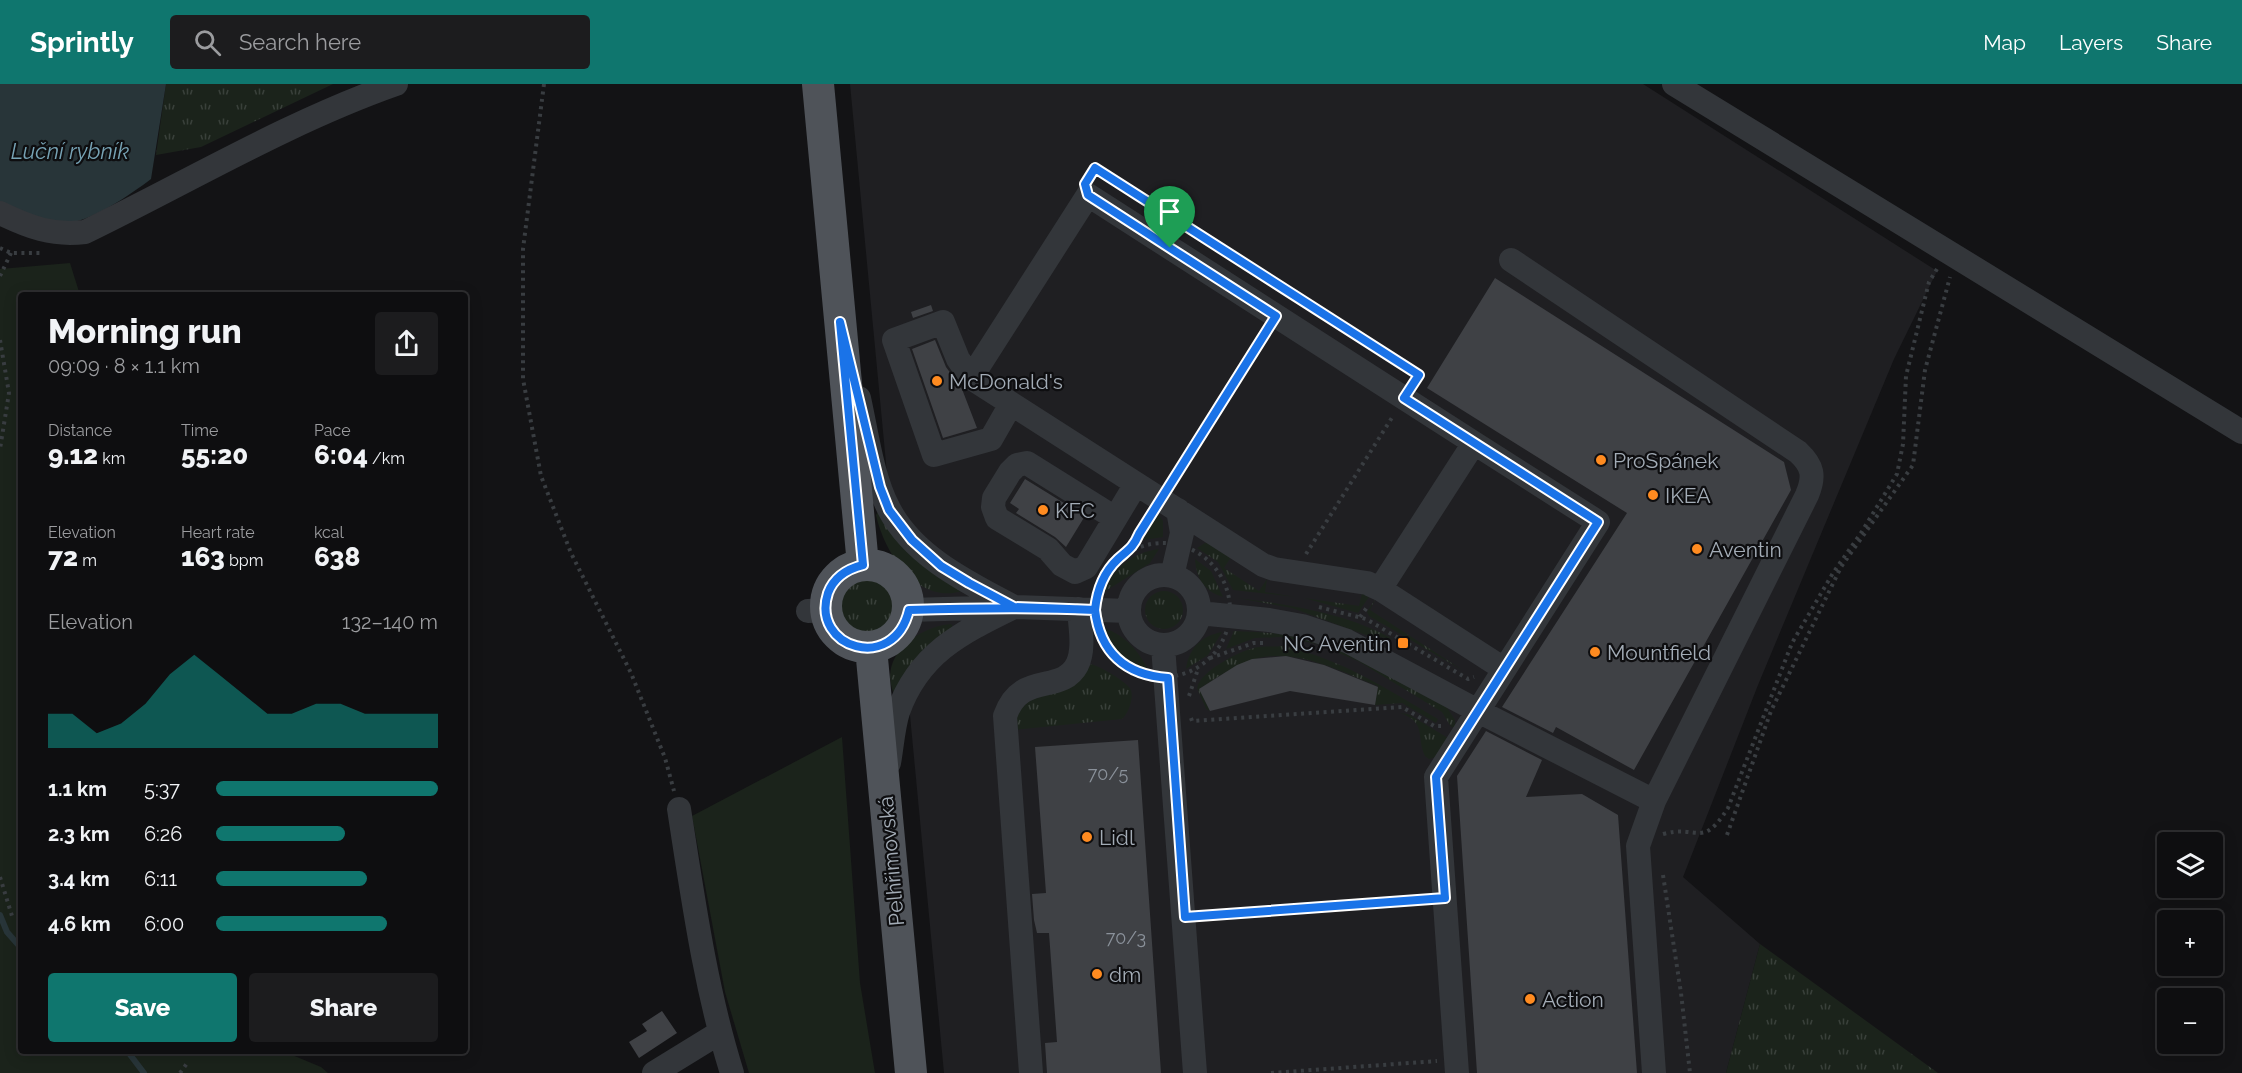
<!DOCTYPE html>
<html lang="en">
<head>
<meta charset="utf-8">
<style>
	body { margin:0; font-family:Raleway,sans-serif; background:#1c1c1e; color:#f1f3f6; height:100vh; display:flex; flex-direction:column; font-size:22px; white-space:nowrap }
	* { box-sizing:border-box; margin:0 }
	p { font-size:20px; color:#9b9c9f }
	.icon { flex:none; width:33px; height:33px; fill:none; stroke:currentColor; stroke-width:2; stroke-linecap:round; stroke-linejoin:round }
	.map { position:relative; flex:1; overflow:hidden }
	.side { position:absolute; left:18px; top:208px; width:450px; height:762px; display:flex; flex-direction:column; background:#0e0e10; border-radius:6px; box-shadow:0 3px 15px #0003,0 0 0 2px #2e2e30 }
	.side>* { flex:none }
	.controls { position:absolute; left:2157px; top:748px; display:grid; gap:12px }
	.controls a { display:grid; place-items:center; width:66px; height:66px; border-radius:6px; background:#0e0e10; box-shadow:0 3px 15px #0003,0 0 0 2px #2e2e30; font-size:30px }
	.pin { position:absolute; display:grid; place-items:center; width:51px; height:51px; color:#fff; margin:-62px -26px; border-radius:50% 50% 50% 0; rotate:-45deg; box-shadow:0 0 6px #0007 }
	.pin .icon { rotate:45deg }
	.round { display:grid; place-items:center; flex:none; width:63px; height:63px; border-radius:6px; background:#1c1c1e }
	.head { display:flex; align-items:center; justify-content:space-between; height:102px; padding:0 30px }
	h1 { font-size:33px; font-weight:800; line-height:45px }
	.metrics { display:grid; grid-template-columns:repeat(3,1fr); gap:9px; height:102px; padding:6px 30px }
	.metrics div { display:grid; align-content:center }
	.metrics b { font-size:26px; font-weight:800 }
	.metrics small { font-size:16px; font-weight:400 }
	.metrics p { font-size:16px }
	.chart { height:168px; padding:12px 30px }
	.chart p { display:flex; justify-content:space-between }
	.chart svg { width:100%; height:108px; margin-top:6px; fill:#0f766e; opacity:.7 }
	.primary-button { display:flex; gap:12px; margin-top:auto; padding:12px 30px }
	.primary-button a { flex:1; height:69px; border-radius:6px; background:#0f766e; color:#fff; font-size:24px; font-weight:800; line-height:69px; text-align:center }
	.primary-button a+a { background:#1c1c1e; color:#f1f3f6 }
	ul { padding:0 30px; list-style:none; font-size:20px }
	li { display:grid; grid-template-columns:96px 72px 1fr; align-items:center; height:45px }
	li i { height:15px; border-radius:8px; background:#0f766e }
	header { display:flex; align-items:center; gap:36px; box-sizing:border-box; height:84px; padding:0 30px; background:#0f766e; color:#fff }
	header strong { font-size:28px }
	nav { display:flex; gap:33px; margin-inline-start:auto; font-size:21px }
	.search { width:420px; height:54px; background:#1c1c1e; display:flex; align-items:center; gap:15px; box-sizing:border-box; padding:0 21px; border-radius:6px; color:#9b9c9f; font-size:22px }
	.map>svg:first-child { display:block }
</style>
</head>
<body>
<header>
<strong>Sprintly</strong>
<div class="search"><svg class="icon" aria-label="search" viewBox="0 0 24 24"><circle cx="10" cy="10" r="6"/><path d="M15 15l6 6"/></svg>Search here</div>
<nav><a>Map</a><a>Layers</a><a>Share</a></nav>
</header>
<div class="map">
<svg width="2242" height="989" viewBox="0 0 2242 989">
	<defs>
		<pattern id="grass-tufts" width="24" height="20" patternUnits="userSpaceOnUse" patternTransform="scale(1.5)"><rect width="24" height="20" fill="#1b231b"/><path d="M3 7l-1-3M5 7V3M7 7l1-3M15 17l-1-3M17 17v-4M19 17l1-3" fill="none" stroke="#39403a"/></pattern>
	</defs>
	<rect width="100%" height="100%" fill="#131315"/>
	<!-- built -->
	<path fill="#1f1f22" d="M 850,0 L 1643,0 L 1937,187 L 1894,275 L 1758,601 L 1683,793 L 1760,860 L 1726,989 L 944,989 Z"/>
	<!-- grass -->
	<path fill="url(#grass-tufts)" d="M 166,0 L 333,0 L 201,63 L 156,71 Z
		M 878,428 L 962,507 C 916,521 884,467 876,431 Z
		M 1157,429 L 1163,437 L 1163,453 L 1144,456 L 1142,453 Z
		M 1205,459 L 1212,460 L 1231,473 L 1224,484 L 1259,507 L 1267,495 L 1265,508 L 1296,513 L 1233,506 L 1218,478 L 1197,464 Z
		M 1159,465 L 1150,479 L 1104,508 C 1114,483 1132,469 1159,465 Z
		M 1195,475 L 1211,487 L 1223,513 C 1204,507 1196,494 1195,475 Z
		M838 522a29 29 0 1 1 58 0a29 29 0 1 1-58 0Z
		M1145 526a19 19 0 1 1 38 0a19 19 0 1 1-38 0Z
		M 1362,509 L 1371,510 L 1358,529 L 1304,514 L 1359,522 Z
		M 1237,514 C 1291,521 1345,529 1393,555 L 1366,551 L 1292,524 Z
		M 1376,514 L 1370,526 L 1464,587 L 1369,532 L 1367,528 Z
		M 943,541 L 951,540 L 954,544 L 894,610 C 879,574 912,548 943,541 Z
		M 1104,544 C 1125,551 1140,568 1149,588 C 1126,581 1112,567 1104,544 Z
		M 1234,547 C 1253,548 1272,548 1290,552 C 1347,563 1396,595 1446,622 L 1455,636 L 1455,644 L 1451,643 L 1442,628 L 1358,577 L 1317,560 L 1281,553 L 1255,554 L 1226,565 Z
		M 1222,548 L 1208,571 L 1186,585 C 1189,564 1201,552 1222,548 Z
		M 1283,562 C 1344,576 1385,604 1438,635 L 1436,639 L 1402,619 L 1375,621 L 1378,602 C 1340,587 1294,562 1252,576 C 1233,582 1216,594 1199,605 L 1210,627 L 1206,625 L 1197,604 C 1200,587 1242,565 1259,563 C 1266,562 1275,563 1283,562 Z
		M 1091,580 C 1103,584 1120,594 1129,603 C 1136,611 1128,630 1122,635 L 1013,646 C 1014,613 1060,601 1085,589 Z
		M 1400,629 L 1408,630 L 1448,654 L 1436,673 L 1429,675 L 1425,672 C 1416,653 1427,638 1400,629 Z
		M 1760,860 L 1938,989 L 1726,989 Z"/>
	<!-- garden -->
	<path fill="#1b231b" d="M 70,179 L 80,211 L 21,212 L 21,968 L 285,968 L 321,983 L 328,989 L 0,989 L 0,185 Z
		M 842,653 L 860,899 L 875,989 L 749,989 L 725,908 L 692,732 Z"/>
	<!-- water -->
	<path fill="#283539" d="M 0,0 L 166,0 L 151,95 C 131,110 89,140 63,139 C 42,138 19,126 0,118 Z"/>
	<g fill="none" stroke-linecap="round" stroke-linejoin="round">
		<!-- stream -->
		<path stroke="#283539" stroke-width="6" d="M 0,831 L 7,848 L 21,864
			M 128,968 L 144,989"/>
	</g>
	<!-- building -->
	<path fill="#3f4145" d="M 1495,194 L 1784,378 L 1791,406 L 1634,686 L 1556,643 L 1553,649 L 1502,623 L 1627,429 L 1427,304 Z
		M 931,221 L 933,227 L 913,234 L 911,228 Z
		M 935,256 L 946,283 L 962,305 L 977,344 L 943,354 L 912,265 Z
		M 1025,395 L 1085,432 L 1066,463 L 1055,453 L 1016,429 L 1019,425 L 1010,419 Z
		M 1286,572 L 1324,581 L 1378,603 L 1375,621 L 1290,607 L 1210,627 L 1199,605 L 1237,581 L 1252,575 Z
		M 1486,647 L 1542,676 L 1526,713 L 1582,710 L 1618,731 L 1637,989 L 1477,989 L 1457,692 Z
		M 1138,656 L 1161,989 L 1047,989 L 1045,959 L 1057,958 L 1049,849 L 1037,849 L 1034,836 L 1032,810 L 1046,809 L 1035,663 Z
		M 662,927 L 677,949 L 639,974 L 629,958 L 647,947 L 642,940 Z"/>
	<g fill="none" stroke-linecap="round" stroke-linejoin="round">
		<!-- path -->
		<path stroke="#393d41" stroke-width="4" stroke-dasharray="3 4.5" stroke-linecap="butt" d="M 544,0 L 523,165 L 523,295 L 541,392 L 571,469 L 631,589 L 665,674 L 674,707
			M 1090,92 L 1095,84 L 1419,291 L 1415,297
			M 0,164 L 11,169 L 40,169
			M 0,192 L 11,169
			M 0,256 L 9,309 L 0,365
			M 1171,399 L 1267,248
			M1096 526a67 67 0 1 1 134 0a67 67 0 1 1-134 0Z
			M 1133,465 L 1150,433
			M 1306,470 L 1393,332
			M 1319,523 L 1366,535 L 1468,595 L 1474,593
			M 1360,533 L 1368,522
			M 1210,574 L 1254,559 L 1265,559
			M 1189,612 L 1198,585
			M 1191,634 L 1192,637 L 1402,623 L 1434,642 L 1441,642
			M 1663,750 C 1699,740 1701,766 1728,724 L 1792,559 L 1833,489 L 1861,449 L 1897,390 L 1903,360 L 1906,292 L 1929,198 L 1937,185
			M 1727,751 L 1771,627 L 1841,483 L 1913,381 L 1925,286 L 1950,193
			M 1663,791 L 1681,909 L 1690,989
			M 0,793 L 12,832
			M 1203,832 L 1426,816
			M 180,989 L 188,978
			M 1271,989 L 1437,977"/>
		<!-- minor -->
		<path stroke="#33363a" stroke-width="24" d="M 1674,0 L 2242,348
			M 0,129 C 29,143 52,152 85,148 C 188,98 288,38 396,0
			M 1511,176 L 1798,368 C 1813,382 1815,392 1807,411 L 1654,717 L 1638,762 L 1654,989
			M 971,294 L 958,275 L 943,238 L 894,256 L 934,371 L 991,355 L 1011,320
			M 859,314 C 867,350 872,393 889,425 C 914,473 969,499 1014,523
			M 1115,434 L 1027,379 L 1017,381 L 1010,388 L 994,414 L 993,423 L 997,434 L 1048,465 L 1062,481 L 1075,488 L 1086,483 L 1136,400
			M1129 526a35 35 0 1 1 70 0a35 35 0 1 1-70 0Z
			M 1172,492 L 1182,449 L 1178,426
			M 1380,505 L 1367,499 L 1274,485 L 1263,481 L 971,294 L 1088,111 L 1474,359
			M 909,526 L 1014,523 L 1128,527
			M 808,527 L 826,526
			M 1199,529 L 1269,536 L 1302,542 L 1347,557 L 1478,627 L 1654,717
			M 1163,562 L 1195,989
			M 889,679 C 892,662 893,644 898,628 C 919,569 961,549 1014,523
			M 679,725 C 693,814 705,903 732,989
			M 654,989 L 719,949
			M 1031,989 L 1005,632 C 1021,586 1061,611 1077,581 C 1085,565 1080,542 1079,525
			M 1457,989 L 1436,693 L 1598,438 L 1474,359 L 1380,505 L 1504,585"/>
		<!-- major -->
		<path stroke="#4f5359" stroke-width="32" d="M 818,0 L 863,481
			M826 522a41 41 0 1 1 82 0a41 41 0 1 1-82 0Z
			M 871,564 L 911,989"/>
	</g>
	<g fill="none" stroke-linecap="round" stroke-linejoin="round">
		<defs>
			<path id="route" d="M 1170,164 L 1276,232 L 1139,450 C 1133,464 1128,466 1118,475 C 1103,489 1097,506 1095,526 L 1014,523 L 969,499 L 941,482 L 912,456 L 889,426 L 880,403 L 840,238 L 863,481 C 847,485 834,493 828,509 C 810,564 894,590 909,526 C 971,524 1033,523 1095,526 C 1100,568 1125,591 1168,594 L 1185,833 L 1445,814 L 1436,693 L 1598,438 L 1404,314 L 1419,291 L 1095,84 L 1085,100 L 1088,111 L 1170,164"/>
		</defs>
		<!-- route casing -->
		<use href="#route" stroke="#fff" stroke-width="12"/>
		<!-- route -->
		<use href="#route" stroke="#1a73e8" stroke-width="8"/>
	</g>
	<!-- markers -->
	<g fill="#ff8b20" stroke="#0e0e10" stroke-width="2">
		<circle cx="937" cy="297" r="6"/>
		<circle cx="1601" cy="376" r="6"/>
		<circle cx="1653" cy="411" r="6"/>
		<circle cx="1043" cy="426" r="6"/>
		<circle cx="1697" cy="465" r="6"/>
		<rect x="1397" y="553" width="12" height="12" rx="3"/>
		<circle cx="1595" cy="568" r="6"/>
		<circle cx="1087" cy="753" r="6"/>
		<circle cx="1097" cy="890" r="6"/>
		<circle cx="1530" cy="915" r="6"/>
	</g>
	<g text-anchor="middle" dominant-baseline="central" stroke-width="4.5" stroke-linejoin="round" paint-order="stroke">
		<!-- number labels -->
		<g font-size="18" fill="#8a919a">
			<text x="1108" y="689">70/5</text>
			<text x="1126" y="853">70/3</text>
		</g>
		<!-- poi labels -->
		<g font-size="21" fill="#a3acb6" stroke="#0e0e10" text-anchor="start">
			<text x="949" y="297">McDonald's</text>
			<text x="1613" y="376">ProSpánek</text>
			<text x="1665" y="411">IKEA</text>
			<text x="1055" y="426">KFC</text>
			<text x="1709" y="465">Aventin</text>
			<text x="1391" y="559" text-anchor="end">NC Aventin</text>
			<text x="1607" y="568">Mountfield</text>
			<text x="1099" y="753">Lidl</text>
			<text x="1109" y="890">dm</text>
			<text x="1542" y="915">Action</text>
		</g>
		<!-- street labels -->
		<g font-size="21" fill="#a3acb6" stroke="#0e0e10">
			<text transform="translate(891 777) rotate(-95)">Pelhřimovská</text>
		</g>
		<!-- water labels -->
		<g font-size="22" font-style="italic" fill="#77a3b5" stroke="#0e0e10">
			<text x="70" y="67">Luční rybník</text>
		</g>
	</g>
</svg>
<div class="controls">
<a><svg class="icon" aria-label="layers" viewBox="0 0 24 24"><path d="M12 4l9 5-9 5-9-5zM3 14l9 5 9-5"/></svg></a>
<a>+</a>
<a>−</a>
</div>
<div class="pin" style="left:1170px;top:164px;background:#1e9e55"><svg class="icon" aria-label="arrive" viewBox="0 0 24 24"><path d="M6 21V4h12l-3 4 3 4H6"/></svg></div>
<section class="side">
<div class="head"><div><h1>Morning run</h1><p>09:09 · 8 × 1.1 km</p></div><a class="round"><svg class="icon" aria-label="share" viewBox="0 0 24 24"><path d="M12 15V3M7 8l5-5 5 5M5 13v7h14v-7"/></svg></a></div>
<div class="metrics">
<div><p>Distance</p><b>9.12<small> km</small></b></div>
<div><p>Time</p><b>55:20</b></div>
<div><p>Pace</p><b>6:04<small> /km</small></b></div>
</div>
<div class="metrics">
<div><p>Elevation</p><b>72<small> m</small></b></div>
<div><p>Heart rate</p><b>163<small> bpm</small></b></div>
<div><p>kcal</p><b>638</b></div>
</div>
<div class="chart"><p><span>Elevation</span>132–140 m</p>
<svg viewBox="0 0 160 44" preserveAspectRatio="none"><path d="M0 44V30L10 30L20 38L30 34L40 26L50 14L60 6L70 14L80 22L90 30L100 30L110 26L120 26L130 30L140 30L150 30L160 30V44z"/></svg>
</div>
<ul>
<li><b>1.1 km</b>5:37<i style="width:100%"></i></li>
<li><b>2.3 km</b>6:26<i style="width:58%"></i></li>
<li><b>3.4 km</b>6:11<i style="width:68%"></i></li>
<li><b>4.6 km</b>6:00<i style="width:77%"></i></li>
</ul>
<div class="primary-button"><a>Save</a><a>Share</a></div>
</section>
</div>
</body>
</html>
